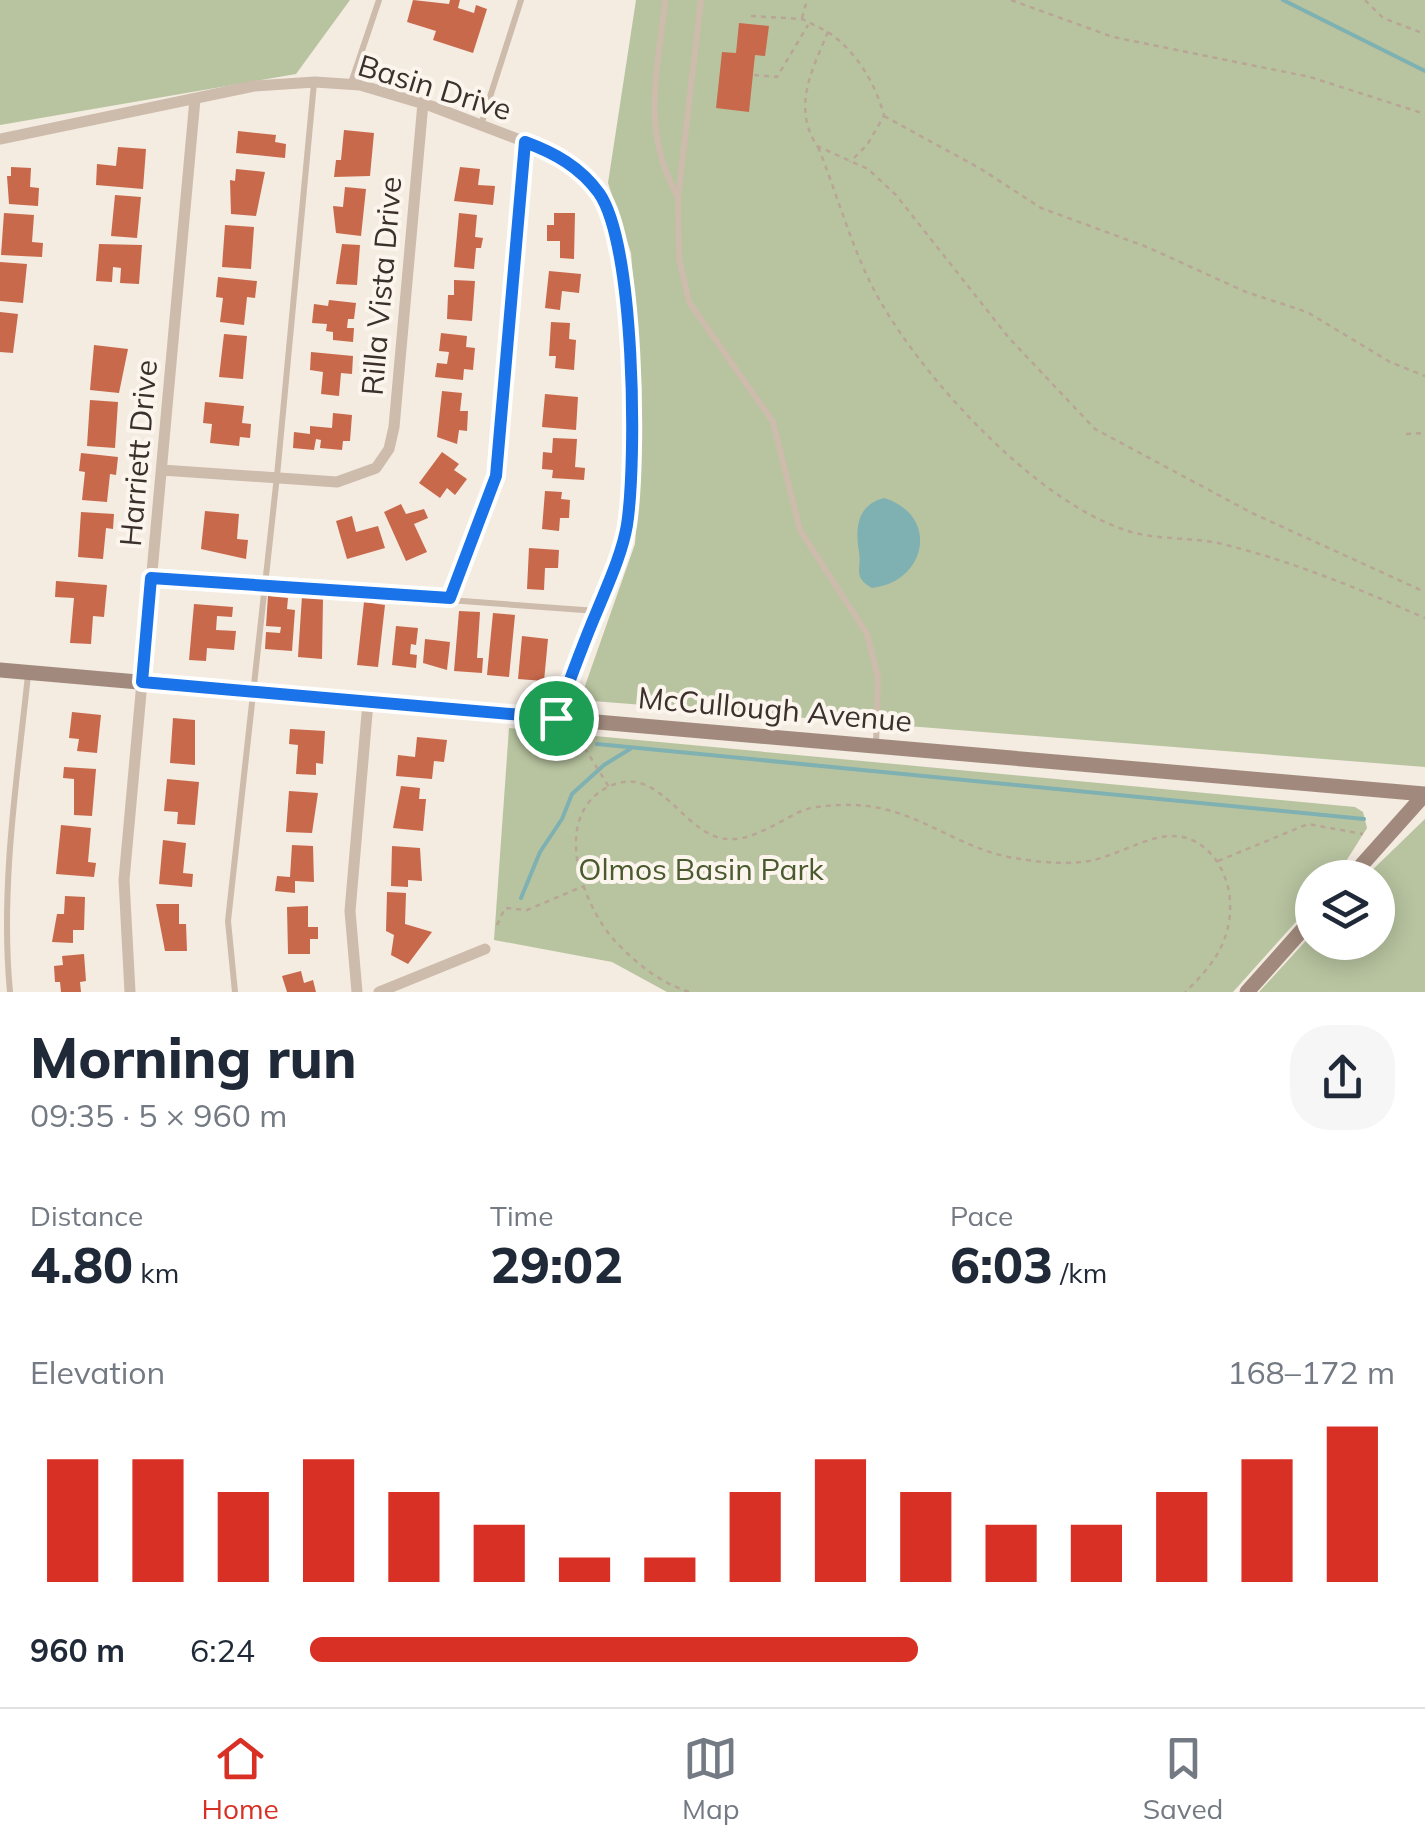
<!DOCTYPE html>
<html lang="en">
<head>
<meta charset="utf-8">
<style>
	body { margin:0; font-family:Mulish,sans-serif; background:#f6f6f7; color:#1f2937; height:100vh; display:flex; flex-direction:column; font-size:38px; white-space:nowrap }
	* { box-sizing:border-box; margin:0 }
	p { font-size:32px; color:#747a83 }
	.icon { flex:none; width:55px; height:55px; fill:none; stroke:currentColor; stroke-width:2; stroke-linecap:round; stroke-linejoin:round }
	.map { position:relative; height:992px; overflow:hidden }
	.details { display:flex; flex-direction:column; background:#fff; flex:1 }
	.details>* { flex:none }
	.fabs { position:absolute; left:1295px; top:860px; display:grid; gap:20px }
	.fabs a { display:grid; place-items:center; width:100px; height:100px; border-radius:50%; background:#fff; box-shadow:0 5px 25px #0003; font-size:50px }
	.pin { position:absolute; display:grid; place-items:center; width:85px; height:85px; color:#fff; margin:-42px; border:5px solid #fff; border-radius:50%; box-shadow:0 2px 10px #0007 }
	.round { display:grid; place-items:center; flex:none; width:105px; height:105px; border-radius:40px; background:#f6f6f7 }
	.summary { display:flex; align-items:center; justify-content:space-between; height:170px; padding:0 30px }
	h1 { font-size:55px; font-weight:800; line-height:75px }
	.stats { display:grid; grid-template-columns:repeat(3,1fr); gap:15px; height:170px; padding:10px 30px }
	.stats div { display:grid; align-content:center }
	.stats b { font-size:50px; font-weight:800 }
	.stats small { font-size:28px; font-weight:400 }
	.stats p { font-size:28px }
	.chart { height:280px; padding:20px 30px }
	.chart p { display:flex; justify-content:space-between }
	.chart svg { width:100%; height:180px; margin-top:10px; stroke:#d93025; stroke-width:6 }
	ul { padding:0 30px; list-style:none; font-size:32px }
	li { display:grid; grid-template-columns:160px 120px 1fr; align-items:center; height:75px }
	li i { height:25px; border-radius:12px; background:#d93025 }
	.tab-bar { display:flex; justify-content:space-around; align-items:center; height:140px; border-top:2px solid #e0e1e3; background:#fff; font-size:28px; color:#747a83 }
	.tab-bar a { display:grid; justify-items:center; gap:5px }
	.tab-bar .selected { color:#d93025 }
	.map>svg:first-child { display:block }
</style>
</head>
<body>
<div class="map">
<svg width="1425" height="992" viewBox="0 0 1425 992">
	<rect width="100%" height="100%" fill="#f4ebe1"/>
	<!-- green -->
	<path fill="#b8c4a0" d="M 0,0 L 350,0 L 296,74 L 0,125 Z
		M 636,0 L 1425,0 L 1425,767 L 580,700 L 635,544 L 640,476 L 640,361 L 631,253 L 608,183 Z
		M 509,728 L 1355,807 L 1363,812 L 1367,828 L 1336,877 L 1312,878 L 1312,904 L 1233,992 L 667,992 L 612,962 L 494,940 Z
		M 1425,819 L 1425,992 L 1259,992 L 1312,934 L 1312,942 L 1378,942 L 1378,878 L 1365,877 Z"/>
	<!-- water -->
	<path fill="#7fb0b2" d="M 884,498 C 940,515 927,582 872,588 C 852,577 862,569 859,552 C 855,528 857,505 884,498 Z"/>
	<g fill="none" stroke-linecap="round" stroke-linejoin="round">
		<!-- stream -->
		<path stroke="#7fb0b2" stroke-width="4" d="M 1283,0 L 1425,71
			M 597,744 L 1364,819
			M 521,898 L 540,852 L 562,819 L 572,794 L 604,765 L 630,749"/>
	</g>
	<!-- building -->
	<path fill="#c8694b" d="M 413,0 L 449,4 L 450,0 L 460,0 L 458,8 L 474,13 L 476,5 L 487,9 L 473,53 L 433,40 L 436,31 L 407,22 Z
		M 739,23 L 769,26 L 765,56 L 755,55 L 749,112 L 716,108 L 722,52 L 736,53 Z
		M 344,130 L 374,133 L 370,176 L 334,177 L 336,160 L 341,160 Z
		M 238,131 L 276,135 L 275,142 L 286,144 L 285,158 L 236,153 Z
		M 118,147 L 146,149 L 143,189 L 96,185 L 97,164 L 116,166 Z
		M 11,167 L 31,168 L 30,187 L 39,188 L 38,206 L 9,204 L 7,176 L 11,176 Z
		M 460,167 L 480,169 L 478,185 L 495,186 L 493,205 L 454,201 Z
		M 236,169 L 265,172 L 256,216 L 231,214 L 230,180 L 235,181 Z
		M 345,187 L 366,189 L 361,236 L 336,233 L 333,206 L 343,207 Z
		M 115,195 L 141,197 L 137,238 L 111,236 Z
		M 4,213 L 34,215 L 32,242 L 43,243 L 42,257 L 1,255 Z
		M 459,213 L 477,215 L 475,237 L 483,238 L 481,248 L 476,248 L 474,269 L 454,267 Z
		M 554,213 L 575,213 L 574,259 L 560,258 L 560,241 L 547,241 L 547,225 L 554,225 Z
		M 225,225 L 254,227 L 251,269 L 222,267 Z
		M 99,244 L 142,245 L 139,284 L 120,283 L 121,268 L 113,267 L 112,282 L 96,281 Z
		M 342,244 L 360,245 L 357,285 L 336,284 Z
		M 0,262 L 27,264 L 23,303 L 0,301 Z
		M 549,271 L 581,274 L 579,293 L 562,291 L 560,310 L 545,308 Z
		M 218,277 L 257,281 L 255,298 L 247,297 L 244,325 L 220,322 L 223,298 L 216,297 Z
		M 454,280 L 475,281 L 472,321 L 447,319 L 448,295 L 454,295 Z
		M 329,300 L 356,303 L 354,319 L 348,319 L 347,328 L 354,328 L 353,342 L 333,340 L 333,332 L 326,331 L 327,324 L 312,323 L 314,304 L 328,306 Z
		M 0,312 L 18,314 L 13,353 L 0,352 Z
		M 551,322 L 570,323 L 569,339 L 576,340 L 574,370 L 555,368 L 556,356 L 549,356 Z
		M 441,333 L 467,336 L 466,347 L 475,348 L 473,370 L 464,369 L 463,380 L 435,377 L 437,363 L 447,364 L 449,352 L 439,351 Z
		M 224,334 L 247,336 L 243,379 L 219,377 Z
		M 94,345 L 128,349 L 119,393 L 90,390 Z
		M 311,352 L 353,356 L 352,374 L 341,373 L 339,396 L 321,394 L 323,372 L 310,370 Z
		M 442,391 L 462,393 L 460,411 L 468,411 L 467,431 L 459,430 L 457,444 L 437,437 Z
		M 545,394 L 578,397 L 576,430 L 542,427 Z
		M 90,400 L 118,402 L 115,448 L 87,446 Z
		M 205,402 L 244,406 L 242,423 L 251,424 L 250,438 L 240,437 L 239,446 L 210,443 L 212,424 L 203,423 Z
		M 333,413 L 352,415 L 350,441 L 343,441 L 342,450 L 320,448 L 321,440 L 316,439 L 314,450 L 293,448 L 294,432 L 310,434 L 310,426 L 332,428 Z
		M 553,438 L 577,439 L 575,467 L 585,468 L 584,480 L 552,478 L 553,470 L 542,469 L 543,452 L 552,453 Z
		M 442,452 L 459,464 L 454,470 L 467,479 L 455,495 L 447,488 L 440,498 L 419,483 Z
		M 81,453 L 118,457 L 116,475 L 110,474 L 107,502 L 82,500 L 85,472 L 79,471 Z
		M 545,491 L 562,492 L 561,499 L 570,500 L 569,518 L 560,518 L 559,531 L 542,529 Z
		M 401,504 L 406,514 L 424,509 L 428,518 L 414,524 L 427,552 L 406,561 L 384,512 Z
		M 205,511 L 239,514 L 237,539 L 248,540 L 246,559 L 201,549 Z
		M 81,512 L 114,514 L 113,529 L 106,528 L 103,559 L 78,557 Z
		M 352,516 L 356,532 L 378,526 L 385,548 L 347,559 L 336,521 Z
		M 529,548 L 559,550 L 558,568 L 545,568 L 544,590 L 527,589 Z
		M 56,581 L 107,585 L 104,617 L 93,616 L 91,644 L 70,643 L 74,598 L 55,597 Z
		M 268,596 L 288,598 L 287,609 L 295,610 L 292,651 L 265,649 L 266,632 L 280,633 L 281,627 L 266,626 Z
		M 302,596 L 323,598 L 322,659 L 298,657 Z
		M 364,602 L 385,605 L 378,667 L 357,665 Z
		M 194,604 L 233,607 L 232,617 L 217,616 L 216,630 L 236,631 L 234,650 L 207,648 L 206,661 L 189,660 Z
		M 459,611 L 480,612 L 477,658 L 483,658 L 482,673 L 454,671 Z
		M 493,613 L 515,615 L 509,677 L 487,675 Z
		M 396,626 L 418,628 L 416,645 L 411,644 L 410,654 L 417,655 L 416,668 L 392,665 Z
		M 522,636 L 548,639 L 544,681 L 518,679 Z
		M 425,639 L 450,642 L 447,670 L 423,663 Z
		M 72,712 L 101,715 L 97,753 L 77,751 L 79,739 L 69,738 Z
		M 173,718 L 195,720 L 195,765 L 170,763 Z
		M 290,729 L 325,731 L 323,764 L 316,763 L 316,775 L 296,774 L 298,745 L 289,744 Z
		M 417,737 L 447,740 L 444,762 L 434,761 L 432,779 L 396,776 L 398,755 L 415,757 Z
		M 64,767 L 96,769 L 92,816 L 74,815 L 74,779 L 63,778 Z
		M 167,779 L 199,782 L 195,825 L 177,824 L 178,812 L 164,811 Z
		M 401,786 L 420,788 L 419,799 L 426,799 L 423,831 L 393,828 Z
		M 289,791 L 318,793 L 312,833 L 286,832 Z
		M 61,825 L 91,828 L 88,862 L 96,863 L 94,877 L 56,874 Z
		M 163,840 L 186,843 L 183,873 L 193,874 L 192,887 L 159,884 Z
		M 292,845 L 313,846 L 314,882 L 295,881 L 295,893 L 275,891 L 277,876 L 290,877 Z
		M 392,846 L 420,848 L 422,881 L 408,880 L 408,887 L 391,886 Z
		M 387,892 L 406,893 L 405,924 L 432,932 L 408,964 L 391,955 L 394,935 L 386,931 Z
		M 65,896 L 85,897 L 84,930 L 73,930 L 73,943 L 52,942 L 57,914 L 64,914 Z
		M 156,904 L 179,904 L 179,924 L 186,924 L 187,951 L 165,951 Z
		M 308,906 L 308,927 L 318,927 L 318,939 L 310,939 L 310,954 L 288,954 L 287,907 Z
		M 84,954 L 86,981 L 80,982 L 81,992 L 61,992 L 60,982 L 55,982 L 54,966 L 63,965 L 62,956 Z
		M 301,971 L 304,983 L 313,980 L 316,992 L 287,992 L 282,976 Z"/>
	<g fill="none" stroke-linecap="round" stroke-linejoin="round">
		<!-- path -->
		<path stroke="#b9a596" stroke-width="2.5" stroke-dasharray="5 5" stroke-linecap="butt" d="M 1011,0 L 1113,37 L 1310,77 L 1425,114
			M 1365,0 L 1383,18 L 1425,34
			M 751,16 L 802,19 L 828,32 C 812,70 792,107 817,146 L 868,169 L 896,195 L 1009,338 L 1095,429 L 1252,513 L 1425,592
			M 802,18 L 807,0
			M 828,32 C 856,51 876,84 884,116 L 867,145 L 850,162
			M 754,75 L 777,77 L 808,25
			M 884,116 L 981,169 L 1041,208 L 1147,247 L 1246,292 L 1307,312 L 1390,362 L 1425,376
			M 818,147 C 836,191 849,239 870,282 C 912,368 1034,502 1128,531 C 1156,540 1188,537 1218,543 C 1290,560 1357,588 1425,618
			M 1406,434 L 1425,433
			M 571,734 L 579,739 L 609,787
			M 1218,861 L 1308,824 L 1363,834
			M 497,925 L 505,908 L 527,910 L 584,886
			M 689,992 C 659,982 637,964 615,941 C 582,905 550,816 608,787 C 663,760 684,843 734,839 C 755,838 779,822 797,813 C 811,806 826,806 841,805 C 913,802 950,847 1014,858 C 1038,862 1065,865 1089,861 C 1116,856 1143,838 1169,836 C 1205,834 1228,868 1230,901 C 1232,940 1213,966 1185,992"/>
		<!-- service -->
		<path stroke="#cdbbac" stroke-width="6" d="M 665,0 C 658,72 640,130 678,197
			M 701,0 L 678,198 L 679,258 L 689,302 L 773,422 L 800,530 L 867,634 L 878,678 L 876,745
			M 351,83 L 379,0
			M 481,125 L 521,0
			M 151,578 L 597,611
			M 450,598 L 495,476 L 525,143
			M 10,992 C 0,888 17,779 28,675
			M 235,992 L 228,921 L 277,476 L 314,83"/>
		<!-- minor -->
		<path stroke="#cdbbac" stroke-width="11" d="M 0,139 L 254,86 L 315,82 L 360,85 L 431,106 L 549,151 L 582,174 L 612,217 L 620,243 L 631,362 L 627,523 L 607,589 L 556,718
			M 162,470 L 337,482 L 376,468 L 389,449 L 394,427 L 423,103
			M 130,992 L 124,880 L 195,99
			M 357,992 L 350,911 L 368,702
			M 379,992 L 485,949"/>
		<!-- secondary -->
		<path stroke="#a18a7d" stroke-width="15" d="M 0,670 L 1425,794
			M 1350,878 L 1425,794
			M 1247,992 L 1312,919"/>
	</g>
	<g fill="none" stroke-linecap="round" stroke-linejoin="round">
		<defs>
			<path id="route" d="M 525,142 C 555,153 580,167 599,193 C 635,245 637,459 627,525 C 622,554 608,584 597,611 C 582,646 569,682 556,718 L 142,682 L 151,578 L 450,598 L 496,476 Z"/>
		</defs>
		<!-- route casing -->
		<use href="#route" stroke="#fff" stroke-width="20"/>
		<!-- route -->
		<use href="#route" stroke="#1a73e8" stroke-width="12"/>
	</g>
	<g text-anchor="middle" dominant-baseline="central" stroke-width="8" stroke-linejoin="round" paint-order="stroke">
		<!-- street labels -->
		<g font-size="30" fill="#3b302b" stroke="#fbf5ee">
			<text transform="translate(435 87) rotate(17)">Basin Drive</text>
			<text transform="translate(381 286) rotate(-85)">Rilla Vista Drive</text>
			<text transform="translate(138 453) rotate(-85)">Harriett Drive</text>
			<text transform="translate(775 709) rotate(5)">McCullough Avenue</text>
		</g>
		<!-- park labels -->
		<g font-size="30" fill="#4a5a2e" stroke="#fbf5ee">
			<text x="701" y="869">Olmos Basin Park</text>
		</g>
	</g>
</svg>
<div class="fabs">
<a><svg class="icon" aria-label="layers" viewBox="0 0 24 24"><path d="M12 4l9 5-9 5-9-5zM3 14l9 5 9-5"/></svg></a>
</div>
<div class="pin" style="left:556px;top:718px;background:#1e9e55"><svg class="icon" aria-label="arrive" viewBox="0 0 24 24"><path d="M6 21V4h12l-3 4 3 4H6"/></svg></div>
</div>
<section class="details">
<div class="summary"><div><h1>Morning run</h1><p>09:35 · 5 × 960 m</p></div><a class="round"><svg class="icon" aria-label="share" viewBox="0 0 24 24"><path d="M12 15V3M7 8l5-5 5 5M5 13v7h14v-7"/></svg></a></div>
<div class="stats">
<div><p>Distance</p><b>4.80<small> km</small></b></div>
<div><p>Time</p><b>29:02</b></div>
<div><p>Pace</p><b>6:03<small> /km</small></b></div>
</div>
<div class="chart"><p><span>Elevation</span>168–172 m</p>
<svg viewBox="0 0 160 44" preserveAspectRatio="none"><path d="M5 44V14M15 44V14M25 44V22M35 44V14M45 44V22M55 44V30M65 44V38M75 44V38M85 44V22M95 44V14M105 44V22M115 44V30M125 44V30M135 44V22M145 44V14M155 44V6"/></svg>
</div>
<ul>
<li><b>960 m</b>6:24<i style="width:56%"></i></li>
</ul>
</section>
<nav class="tab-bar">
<a class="selected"><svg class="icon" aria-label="home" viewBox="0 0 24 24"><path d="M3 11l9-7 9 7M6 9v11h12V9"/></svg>Home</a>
<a><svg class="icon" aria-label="map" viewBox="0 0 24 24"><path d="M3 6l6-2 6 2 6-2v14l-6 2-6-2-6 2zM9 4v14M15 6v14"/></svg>Map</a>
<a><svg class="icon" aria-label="saved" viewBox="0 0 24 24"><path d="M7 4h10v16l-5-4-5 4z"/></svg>Saved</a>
</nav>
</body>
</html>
